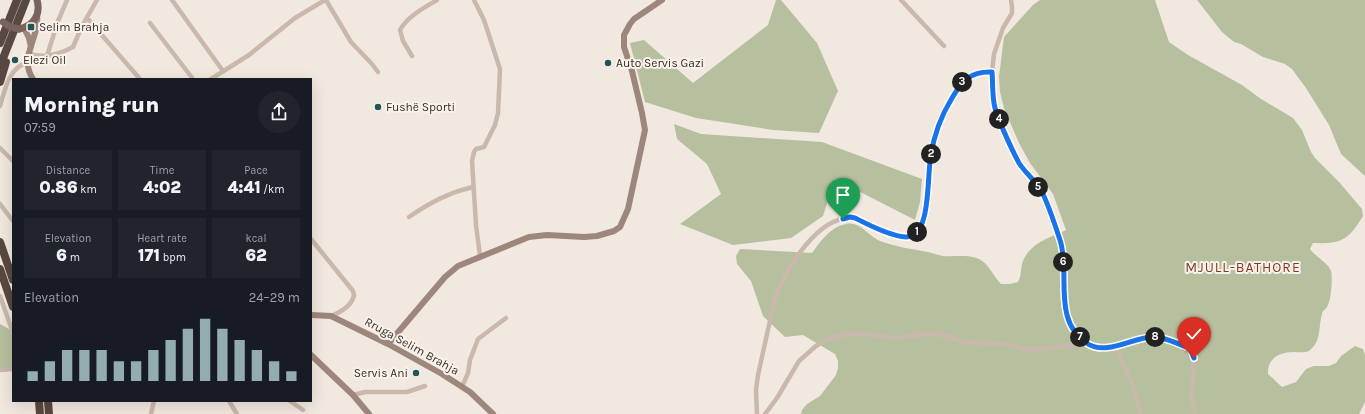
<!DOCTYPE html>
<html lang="en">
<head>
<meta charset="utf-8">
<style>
	body { margin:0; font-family:Karla,sans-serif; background:#20242c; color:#f1f3f6; height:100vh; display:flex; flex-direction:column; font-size:15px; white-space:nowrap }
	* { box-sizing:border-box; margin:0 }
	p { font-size:13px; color:#9ea1a6 }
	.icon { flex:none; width:22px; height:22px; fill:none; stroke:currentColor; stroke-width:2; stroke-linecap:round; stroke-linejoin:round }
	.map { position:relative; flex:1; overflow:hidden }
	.panel { position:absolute; left:12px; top:78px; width:300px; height:324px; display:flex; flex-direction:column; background:#171b24; border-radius:0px; box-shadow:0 4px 16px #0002 }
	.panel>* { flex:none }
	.pin { position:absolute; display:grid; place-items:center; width:34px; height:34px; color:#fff; margin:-41px -17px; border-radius:50% 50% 50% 0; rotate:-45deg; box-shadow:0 0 4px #0007 }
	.pin .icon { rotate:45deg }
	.km { position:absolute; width:20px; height:20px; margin:-10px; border-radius:50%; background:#222; color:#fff; font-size:11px; line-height:20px; text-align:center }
	.round { display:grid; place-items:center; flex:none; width:42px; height:42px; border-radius:21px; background:#20242c }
	.head { display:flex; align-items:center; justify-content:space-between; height:68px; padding:0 12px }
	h1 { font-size:22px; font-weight:800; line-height:30px }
	.figures { display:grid; grid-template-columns:repeat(3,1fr); gap:6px; height:68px; padding:4px 12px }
	.figures div { display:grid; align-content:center; border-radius:0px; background:#20242c; text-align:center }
	.figures b { font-size:17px; font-weight:800 }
	.figures small { font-size:11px; font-weight:400 }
	.figures p { font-size:11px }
	.chart { height:112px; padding:8px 12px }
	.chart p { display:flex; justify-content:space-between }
	.chart svg { width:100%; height:72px; margin-top:4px; stroke:#93acae; stroke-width:6 }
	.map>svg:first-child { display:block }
</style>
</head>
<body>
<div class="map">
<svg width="1365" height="414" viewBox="0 0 1365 414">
	<rect width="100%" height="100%" fill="#f1e8df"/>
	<!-- green -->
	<path fill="#b6c09f" d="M 776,0 L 781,0 L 817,43 L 838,91 L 819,133 L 773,130 L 696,118 L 645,102 L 630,43 L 644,40 L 693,83 L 768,25 Z
		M 1040,0 L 1155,0 L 1169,42 L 1188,55 L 1242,85 L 1261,99 L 1293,118 L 1302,130 L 1311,152 L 1315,158 L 1339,182 L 1362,209 L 1363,216 C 1348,241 1341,244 1313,243 L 1310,249 C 1315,256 1329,264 1331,271 C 1333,278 1331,301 1327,307 C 1325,310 1322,311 1322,314 C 1318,328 1322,341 1309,351 C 1305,353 1299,352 1294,352 C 1280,352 1267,358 1268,374 L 1282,387 L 1296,382 L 1306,369 L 1314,366 L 1329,366 L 1336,363 L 1341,356 L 1355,346 L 1363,349 L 1365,355 L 1365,402 L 1359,414 L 801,414 L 802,410 L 807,404 L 820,396 L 836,375 L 838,368 L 838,361 L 835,354 L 803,335 L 785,337 L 763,316 L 751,281 L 737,264 L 736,256 L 740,249 L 812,253 C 821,241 830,227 846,224 C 860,221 868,236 880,241 C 896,247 912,249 928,252 C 933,253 937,255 943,256 C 954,257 968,254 979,259 C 988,263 994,277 1001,284 L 1010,284 L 1018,282 C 1022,275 1020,268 1023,261 C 1031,242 1050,238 1066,230 L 1053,194 L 1030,163 L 1019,143 L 1004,108 L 1000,92 L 999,77 L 1004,37 L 1033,5 Z
		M 1197,0 L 1365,0 L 1365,176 L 1341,154 L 1329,125 L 1306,88 L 1292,69 L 1285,64 L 1263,57 L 1241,44 L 1234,42 L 1222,32 Z
		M 674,124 L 701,134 L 822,142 L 922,179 L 920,202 L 915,220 L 835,179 L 823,216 L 791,238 L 733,245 L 680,224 L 721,194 L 707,164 L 677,139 Z
		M 0,324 L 9,329 L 13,337 L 13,367 L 0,369 Z"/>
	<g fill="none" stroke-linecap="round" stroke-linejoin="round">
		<!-- street -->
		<path stroke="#c9b8ab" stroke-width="4.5" d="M 172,0 L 223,71
			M 326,0 L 351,42 L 372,64 L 378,72
			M 474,0 L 484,20 L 500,69 L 498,113 L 495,125 L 484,147 L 476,149 L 474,152 L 472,161 L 476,225 L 480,256
			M 901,0 L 944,46
			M 1011,0 L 1012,7 L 1012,13 L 1003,28 L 994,54 L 992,72 L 994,106 L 997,115 L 1019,164 L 1041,191 L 1061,241 L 1063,252 L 1064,302 L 1073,329 L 1080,338 L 1089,344 L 1100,347 L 1116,347 L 1129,341 L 1156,337 L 1190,348 L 1194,357 L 1194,369 L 1191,398 L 1196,414
			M 87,18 L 140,79
			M 150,23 L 193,79
			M 28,53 C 43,59 60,54 73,47 L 82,26 L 97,0
			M 47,56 L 58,21 L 67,0
			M 412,56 L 403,41 L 400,30 C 408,16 424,8 437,0
			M 211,79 L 249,55 L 295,18 L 325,0
			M 0,106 C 5,90 9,67 27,63
			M 0,148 L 13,161
			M 0,204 L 13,221
			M 409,217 C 429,203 450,192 473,187
			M 311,239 L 353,291 L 354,295 C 352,306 341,312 331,316
			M 0,296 L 13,333
			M 1116,347 L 1132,384 L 1141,414
			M 0,370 L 13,369
			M 462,387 L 468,373 L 470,360 L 478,339 L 506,318
			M 353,395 L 365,392 L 407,392 L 425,386
			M 229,401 L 237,414
			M 290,401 L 303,410
			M 151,414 L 154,401
			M 757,414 L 756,390 L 758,375 L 775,298 C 787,268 818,214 855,218 C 867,224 899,241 912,236 C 930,228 927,172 931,155 C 935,135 941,116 952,98 C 962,81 970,72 992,72
			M 765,414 L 777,398 L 799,361 L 816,346 L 828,339 L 847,334 L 864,334 L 896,338 L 925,334 L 944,335 L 965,342 L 1006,344 L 1030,350 L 1089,344"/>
		<!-- secondary -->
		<path stroke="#9d877c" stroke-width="6" d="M 24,28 L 29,38 L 31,47
			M 33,79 C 18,57 40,38 37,15
			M 311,315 L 331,316 L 388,344 L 442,374 L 470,392 L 493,414
			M 388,344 L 445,277 L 458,266 L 529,237 L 547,235 L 584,237 L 597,236 L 614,231 L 620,227 L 628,209 L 645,130 L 642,113 L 632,71 L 624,47 L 624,35 L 630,24 L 634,19 L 662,0
			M 311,355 L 353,395 L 369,414"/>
		<!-- primary -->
		<path stroke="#78645c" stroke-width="7" d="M 19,29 C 34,26 41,14 37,0"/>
		<!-- highway -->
		<path stroke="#584841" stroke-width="8" d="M 0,43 L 17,0
			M 0,66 L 26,0
			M 0,82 L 6,62
			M 0,242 L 13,280
			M 0,269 L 13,307
			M 39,401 L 40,414
			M 48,401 L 49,414"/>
		<!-- primary-bridge -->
		<path stroke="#78645c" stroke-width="7" d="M 3,22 L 10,27 L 19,29"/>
	</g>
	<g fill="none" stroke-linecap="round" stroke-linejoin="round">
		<defs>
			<path id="route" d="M 843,219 L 850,217 L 855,218 C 867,224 899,241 912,236 C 931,228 927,172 931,155 C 934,135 941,116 952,98 C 962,81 970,71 992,72 C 993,84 992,97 995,108 C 999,122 1012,150 1019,163 C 1026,174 1036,181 1042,192 C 1049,206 1055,225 1060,240 C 1071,273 1051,321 1088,344 C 1108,356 1134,336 1155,337 C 1165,337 1180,345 1190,348 L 1194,358"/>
		</defs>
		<!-- route casing -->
		<use href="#route" stroke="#fff" stroke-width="8"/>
		<!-- route -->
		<use href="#route" stroke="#1a73e8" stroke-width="5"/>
	</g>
	<!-- markers -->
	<g fill="#215557" stroke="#f9f2eb" stroke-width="1.5">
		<rect x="27" y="23" width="8" height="8" rx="2"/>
		<circle cx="15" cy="60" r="4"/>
		<circle cx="608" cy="63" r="4"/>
		<circle cx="378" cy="107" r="4"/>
		<circle cx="416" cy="373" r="4"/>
	</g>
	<g text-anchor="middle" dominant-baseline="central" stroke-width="4" stroke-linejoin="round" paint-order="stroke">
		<!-- poi labels -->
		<g font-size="12" fill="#372e2a" stroke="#f9f2eb" text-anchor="start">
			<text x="39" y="27">Selim Brahja</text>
			<text x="23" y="60">Elezi Oil</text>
			<text x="616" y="63">Auto Servis Gazi</text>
			<text x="386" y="107">Fushë Sporti</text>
			<text x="408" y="373" text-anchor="end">Servis Ani</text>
		</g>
		<!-- street labels -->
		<g font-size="12" fill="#372e2a" stroke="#f9f2eb">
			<text transform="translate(412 346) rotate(29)">Rruga Selim Brahja</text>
		</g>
		<!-- quarter labels -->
		<g font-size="14" letter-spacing="1" fill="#823a27" stroke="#f9f2eb">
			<text x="1243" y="267">MJULL-BATHORE</text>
		</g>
	</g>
</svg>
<div class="pin" style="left:843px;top:219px;background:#1e9e55"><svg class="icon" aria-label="arrive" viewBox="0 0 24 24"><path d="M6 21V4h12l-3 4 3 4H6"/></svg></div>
<div class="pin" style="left:1194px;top:358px;background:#d93025"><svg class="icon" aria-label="check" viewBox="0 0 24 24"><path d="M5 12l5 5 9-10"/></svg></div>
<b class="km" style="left:917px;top:232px">1</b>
<b class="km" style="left:931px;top:154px">2</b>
<b class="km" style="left:962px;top:82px">3</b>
<b class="km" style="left:999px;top:119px">4</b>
<b class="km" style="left:1038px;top:187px">5</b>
<b class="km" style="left:1063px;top:262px">6</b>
<b class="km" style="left:1080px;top:337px">7</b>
<b class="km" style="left:1155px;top:337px">8</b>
<section class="panel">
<div class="head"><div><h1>Morning run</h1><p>07:59</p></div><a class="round"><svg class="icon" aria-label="share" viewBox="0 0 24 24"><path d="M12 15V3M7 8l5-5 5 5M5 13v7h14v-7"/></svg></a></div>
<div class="figures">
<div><p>Distance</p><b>0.86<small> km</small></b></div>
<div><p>Time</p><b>4:02</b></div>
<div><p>Pace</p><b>4:41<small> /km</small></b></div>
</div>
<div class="figures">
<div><p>Elevation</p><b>6<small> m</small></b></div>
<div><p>Heart rate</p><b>171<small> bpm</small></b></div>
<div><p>kcal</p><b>62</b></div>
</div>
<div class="chart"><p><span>Elevation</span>24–29 m</p>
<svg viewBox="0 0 160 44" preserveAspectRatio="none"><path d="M5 44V38M15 44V32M25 44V25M35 44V25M45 44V25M55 44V32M65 44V32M75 44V25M85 44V19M95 44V12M105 44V6M115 44V12M125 44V19M135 44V25M145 44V32M155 44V38"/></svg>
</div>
</section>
</div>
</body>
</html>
